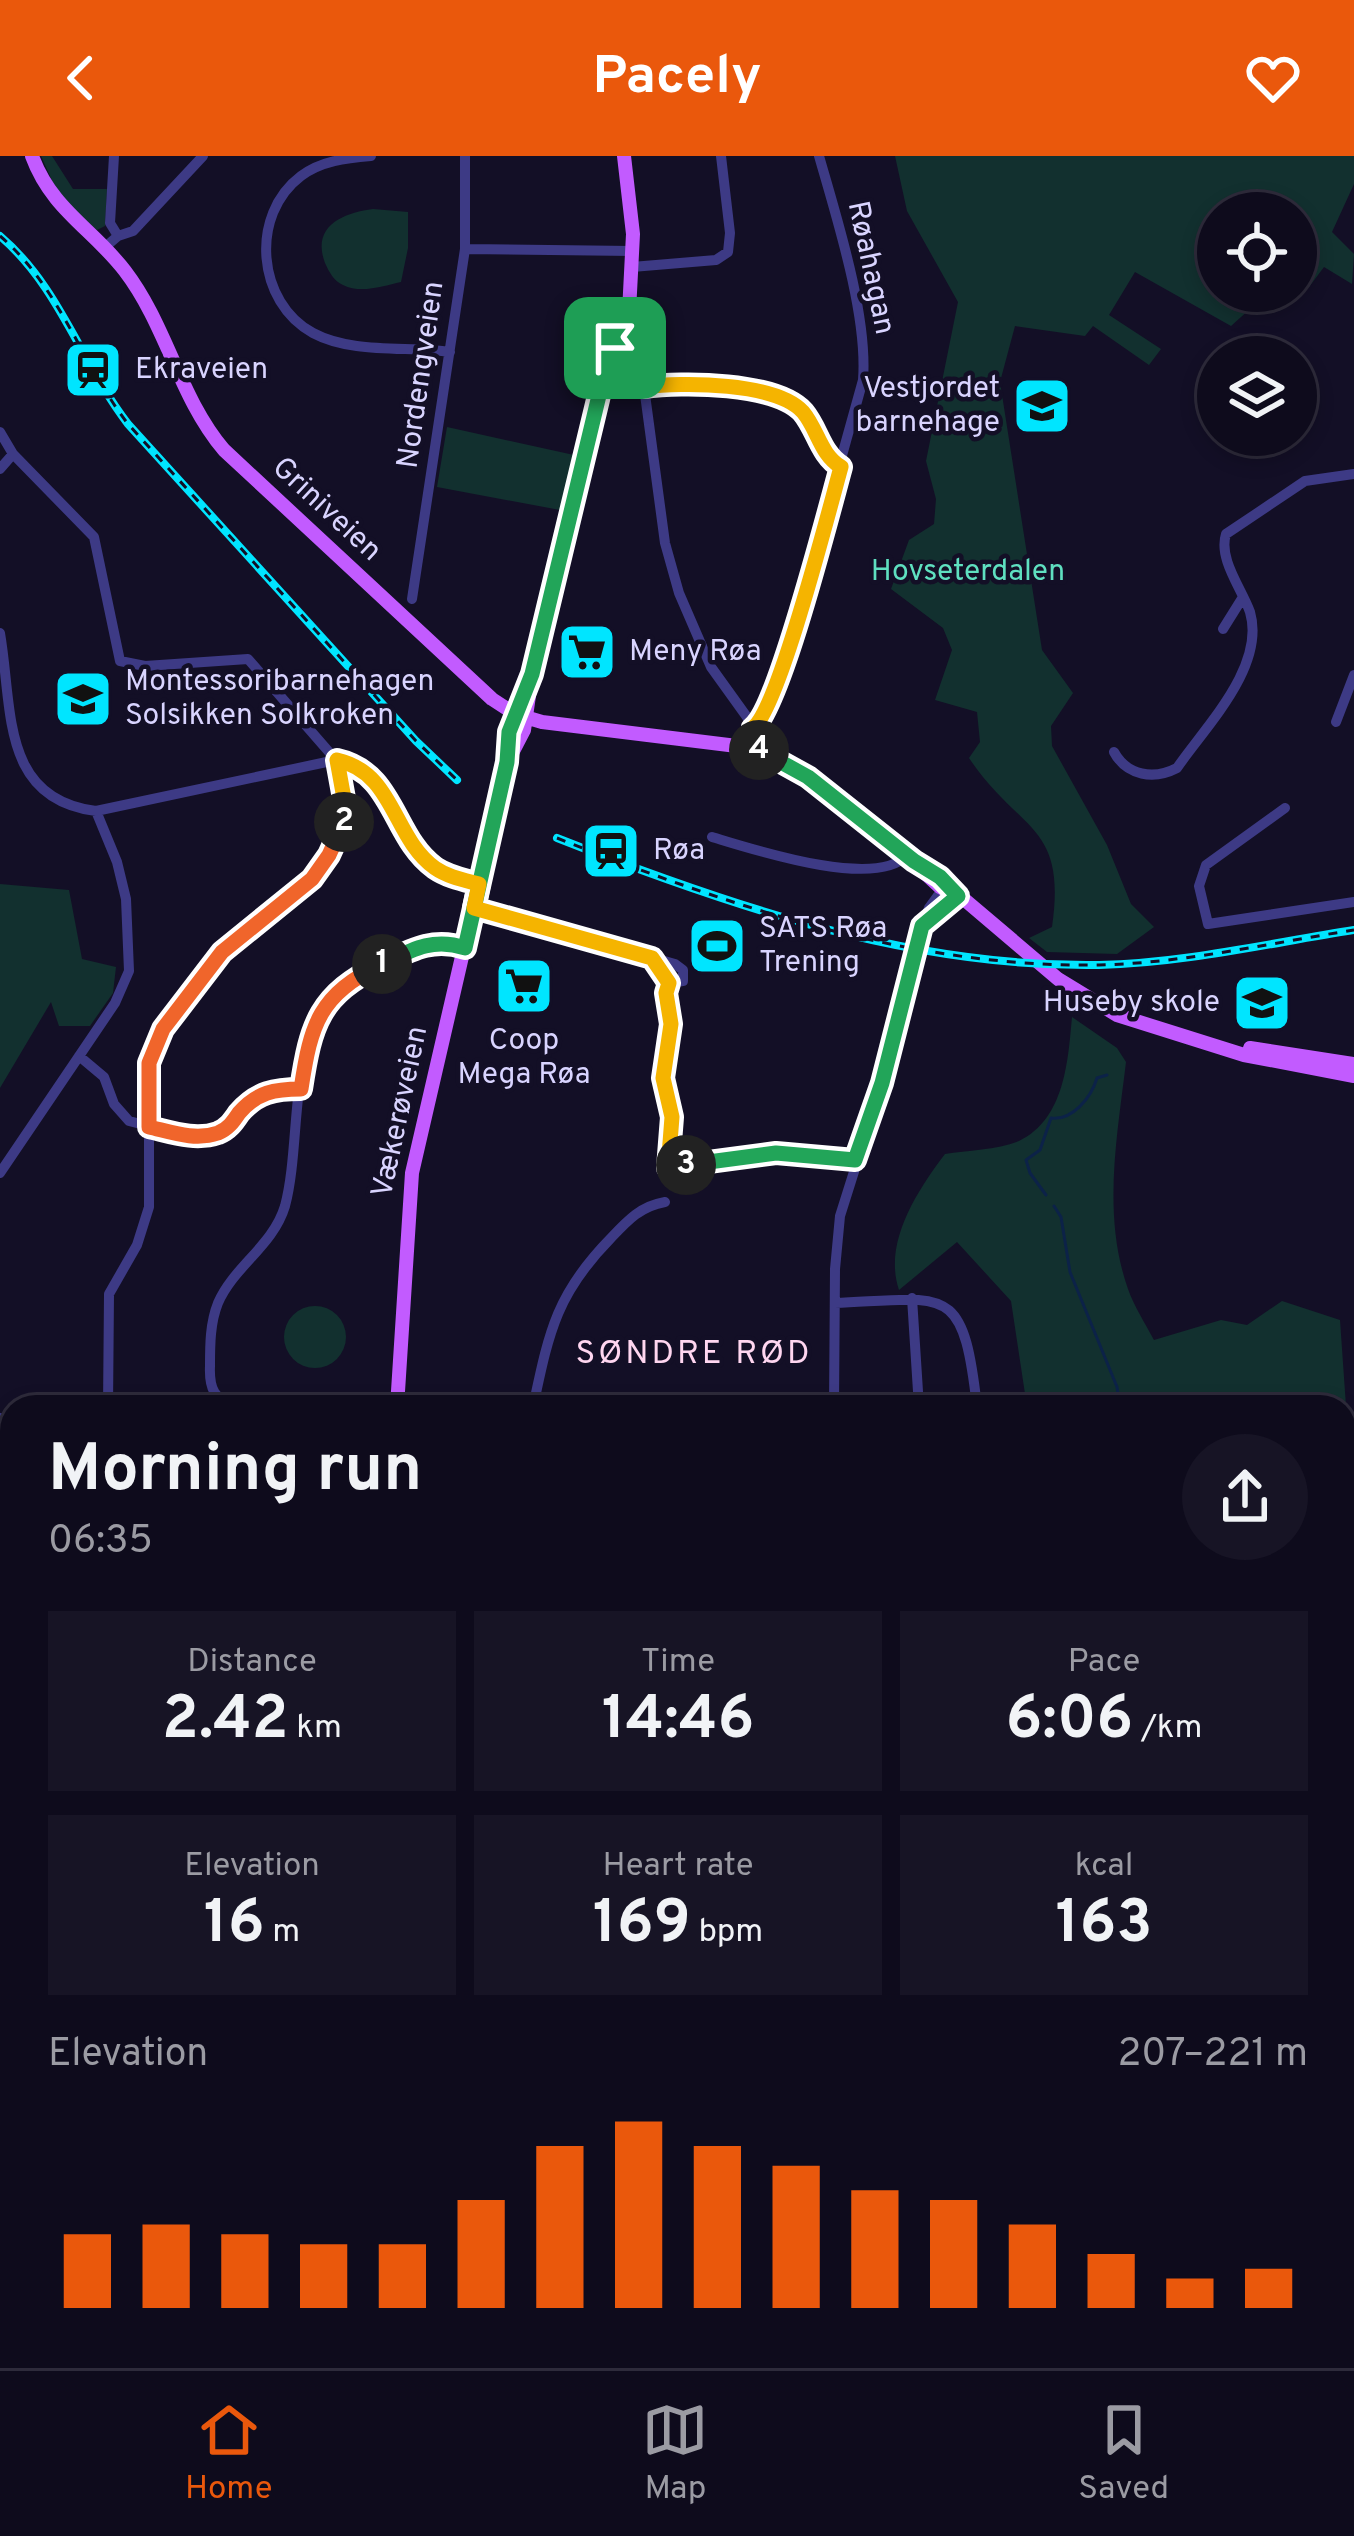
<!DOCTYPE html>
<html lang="en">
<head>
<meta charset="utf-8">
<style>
	body { margin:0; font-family:Overpass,sans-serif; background:#171425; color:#f1f3f6; height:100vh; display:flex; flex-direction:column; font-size:45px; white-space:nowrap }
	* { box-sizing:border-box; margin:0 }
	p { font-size:39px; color:#9b9ba3 }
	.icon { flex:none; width:66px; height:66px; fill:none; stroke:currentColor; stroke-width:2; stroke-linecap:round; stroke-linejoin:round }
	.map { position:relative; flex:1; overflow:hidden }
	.drawer { position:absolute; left:0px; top:1239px; width:1356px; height:975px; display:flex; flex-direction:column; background:#0e0b1c; border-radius:36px 36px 0 0; box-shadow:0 6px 18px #0003,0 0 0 3px #2e2b3b }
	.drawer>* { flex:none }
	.controls { position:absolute; left:1197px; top:36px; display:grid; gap:24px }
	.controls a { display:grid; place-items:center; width:120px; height:120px; border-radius:50%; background:#0e0b1c; box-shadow:0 6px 18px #0003,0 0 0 3px #2e2b3b; font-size:60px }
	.pin { position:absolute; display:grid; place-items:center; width:102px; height:102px; color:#fff; margin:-51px; border-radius:24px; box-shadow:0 6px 18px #0006 }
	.km { position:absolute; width:60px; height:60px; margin:-30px; border-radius:50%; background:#222; color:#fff; font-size:33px; line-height:60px; text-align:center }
	.round { display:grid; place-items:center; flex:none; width:126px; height:126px; border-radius:63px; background:#171425 }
	.overview { display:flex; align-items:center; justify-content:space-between; height:204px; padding:0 48px }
	h1 { font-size:66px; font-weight:700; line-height:90px }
	.stats { display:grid; grid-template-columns:repeat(3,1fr); gap:18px; height:204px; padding:12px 48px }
	.stats div { display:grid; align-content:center; border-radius:0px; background:#171425; text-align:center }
	.stats b { font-size:60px; font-weight:700 }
	.stats small { font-size:33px; font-weight:400 }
	.stats p { font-size:33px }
	.chart { height:336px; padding:24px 48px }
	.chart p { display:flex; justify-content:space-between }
	.chart svg { width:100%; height:216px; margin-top:12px; stroke:#ea580c; stroke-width:6 }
	header { display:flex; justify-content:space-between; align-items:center; height:156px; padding:0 48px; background:#ea580c; color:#fff; font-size:54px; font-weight:700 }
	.menu { display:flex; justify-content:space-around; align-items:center; height:168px; border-top:3px solid #2e2b3b; background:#0e0b1c; font-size:33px; color:#9b9ba3 }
	.menu a { display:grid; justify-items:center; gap:6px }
	.menu .selected { color:#ea580c }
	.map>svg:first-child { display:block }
</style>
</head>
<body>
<header><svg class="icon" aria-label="back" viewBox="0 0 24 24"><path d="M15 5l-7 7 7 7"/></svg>Pacely<svg class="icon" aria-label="heart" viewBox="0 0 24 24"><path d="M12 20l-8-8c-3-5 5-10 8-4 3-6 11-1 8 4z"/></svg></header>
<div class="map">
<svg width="1354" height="2212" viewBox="0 0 1354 2212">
	<rect width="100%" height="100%" fill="#130f26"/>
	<!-- green -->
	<path fill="#12302f" d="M 41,0 L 52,0 L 73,33 L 107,33 L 105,70 L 97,74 L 59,40 Z
		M 895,0 L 1354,0 L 1354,28 L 1332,76 L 1354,98 L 1352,128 L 1324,111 L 1309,131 L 1296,124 L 1296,57 L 1218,57 L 1218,135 L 1270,135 L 1231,170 L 1135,116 L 1109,159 L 1161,193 L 1149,209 L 1093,170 L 1085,180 L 1015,170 L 1000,226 L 1042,494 L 1073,537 L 1051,570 L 1052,590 L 1107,689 L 1131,748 L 1154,771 L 1117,798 L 1047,796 L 1029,782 L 1052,771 C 1067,666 1019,677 969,602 L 980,586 L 977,556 L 935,544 L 952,494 L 943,472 L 891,433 L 909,384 L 934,368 L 936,343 L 926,305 L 958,146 L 907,55 Z
		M 373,53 L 408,56 L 408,92 L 401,126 C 383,130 361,138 343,129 C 334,125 329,116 325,107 C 311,70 343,57 373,53 Z
		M 447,271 L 574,299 L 560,354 L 437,331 Z
		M 0,728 L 69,734 L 82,803 L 116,811 L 113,837 L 90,870 L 59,870 L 51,846 L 0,932 Z
		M 1072,861 L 1117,892 L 1126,906 C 1117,982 1102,1059 1128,1133 C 1134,1150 1145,1167 1154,1184 L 1221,1164 L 1247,1169 L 1282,1145 L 1340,1164 L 1354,1365 L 1354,2141 L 1344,2126 L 1344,1251 L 1027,1251 L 1011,1145 L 957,1086 L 899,1134 C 883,1087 917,1035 945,998 C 967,994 998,994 1019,985 C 1065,963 1068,904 1072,861 Z
		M284 1181a31 31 0 1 1 62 0a31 31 0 1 1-62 0Z
		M 0,1279 L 12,1332 L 12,1446 L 0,1462 Z"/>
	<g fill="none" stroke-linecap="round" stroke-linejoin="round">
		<!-- stream -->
		<path stroke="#0c2248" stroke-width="3" d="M 1046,1039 L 1030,1017 L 1026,1004 L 1040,994 L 1051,962 C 1072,965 1091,942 1097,922 L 1107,919
			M 1054,1050 L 1061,1061 L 1070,1116 L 1117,1231 L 1120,1251
			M 1344,1798 L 1354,1829"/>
		<!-- minor -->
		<path stroke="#3d3a85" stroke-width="10" d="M 114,0 L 110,67 L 118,80
			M 371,0 C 346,2 321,5 301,20 C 249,59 257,147 313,177 C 352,198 407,190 450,196
			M 104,92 L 118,80 L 133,75 L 203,0
			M 465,93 L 633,95
			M 632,111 L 716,104 L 728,96 L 730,77 L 721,0
			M 634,214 L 644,231 L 665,387 L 679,437 L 711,511 L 757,575 L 758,598
			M 644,231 C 681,226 777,226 803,256 C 818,274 820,298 841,311
			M 0,276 L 13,298 L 0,313
			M 13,298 L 94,381 L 120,505 L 145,510 L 248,503 L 336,604 L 345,648 L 343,670 L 312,723 L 222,796 L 154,889 L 149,907 L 149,1051 L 137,1089 L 109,1138 L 108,1251
			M 412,443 L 465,93 L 465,0
			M 1223,473 L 1243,441
			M 0,477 C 13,552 0,643 96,655 L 336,604 C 395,616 391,681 435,712 C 448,721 464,723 479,728
			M 1336,566 L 1354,519
			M 750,573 L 765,561 L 786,501 L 863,224 C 868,160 837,63 819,0
			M 1114,596 C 1127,620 1154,624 1177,612 C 1205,571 1266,511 1250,456 C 1242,433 1218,403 1226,378 L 1305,325 L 1354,318
			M 1285,652 L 1206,709 L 1199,730 L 1208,768 L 1354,746
			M 712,681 C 752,693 876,734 907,699
			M 474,751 L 675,808 L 683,814 L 683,825 L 669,827 L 652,802
			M 925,765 L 957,740
			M 669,827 L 666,837 L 672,868 L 663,922 L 672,961 L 669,1012 L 775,997 L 855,1004
			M 79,900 L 104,921 L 114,948 L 129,965 L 187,980 L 224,974 L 264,937 L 301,933
			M 0,1017 L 115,847 L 129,815 L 126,743 L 117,706 L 96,655
			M 912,1142 L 919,1251
			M 835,1147 C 948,1142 963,1126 977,1251
			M 236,1251 C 214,1244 209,1232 210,1210 C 210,1189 210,1167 218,1147 C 234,1110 273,1090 285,1050 C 301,990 289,894 327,845 C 342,826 366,816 387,805 C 415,792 435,782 465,792
			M 533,1251 C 549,1176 556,1138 611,1082 C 628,1064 641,1050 665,1046
			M 834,1251 L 835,1113 L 840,1060 L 882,927 L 920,776 L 929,752 L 945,730
			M 0,1262 L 12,1301
			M 0,1555 L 12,1535
			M 0,1608 L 12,1616
			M 0,1712 L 12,1707
			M 0,1843 L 12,1842
			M 397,2202 L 399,2212
			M 305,2207 L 327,2202"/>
		<!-- major -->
		<path stroke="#c25bff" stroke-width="14" d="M 32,0 C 52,54 92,72 125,115 C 167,170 179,241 224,294 L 492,543 L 515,558 L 542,566 L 753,592 L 808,621 L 897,691 L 940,731 L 957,740
			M 603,237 L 622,217 L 634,214 L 639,204 L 629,156 L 633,78 L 624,0
			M 510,601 L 524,574 L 531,526
			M 952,733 L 1058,823 L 1117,859 L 1244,899 L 1354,920
			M 1250,892 L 1354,908
			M 397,1251 L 412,1017 L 507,606 L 509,576 L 534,511 L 602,227 L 629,156
			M 304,2212 L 307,2202"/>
		<defs>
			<path id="rail" d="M 0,80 C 60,131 81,207 128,268 L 416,585 L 457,624
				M 557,682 C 730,750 911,812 1099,809 C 1185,807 1270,787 1354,774"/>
		</defs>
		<!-- rail casing -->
		<use href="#rail" stroke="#00e5ff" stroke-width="8"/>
		<!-- rail -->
		<use href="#rail" stroke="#130f26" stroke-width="3" stroke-dasharray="9" stroke-linecap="butt"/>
	</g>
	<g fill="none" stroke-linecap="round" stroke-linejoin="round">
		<defs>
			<path id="split-1" d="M 382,808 C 411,794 433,781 465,792 L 507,606 L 509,576 L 532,518 L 602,227 L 615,192"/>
			<path id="split-2" d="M 344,666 L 329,699 L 312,723 L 222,796 L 163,873 L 149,907 L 149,971 C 171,976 195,985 218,977 C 228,973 233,966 239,957 C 257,936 275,933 301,933 C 311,867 319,839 382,808"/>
			<path id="split-3" d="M 344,666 L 345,648 L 337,604 C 395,617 392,681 435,712 C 448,721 464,724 479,728 L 474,752 L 652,802 L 669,827 L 666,837 L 671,868 L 663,922 L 672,961 L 668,1012 L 686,1009"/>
			<path id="split-4" d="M 686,1009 L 776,997 L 855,1004 L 882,927 L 922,770 L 958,740 L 940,721 L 914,705 L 808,621 L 759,594"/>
			<path id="split-5" d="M 615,192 L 627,188 L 637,194 L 639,204 L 634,214 L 644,231 C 682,226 776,226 803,256 C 818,274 820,298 841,311 C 829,354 779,552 753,572 L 759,594"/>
		</defs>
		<!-- split-1 casing -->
		<use href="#split-1" stroke="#fff" stroke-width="24"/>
		<!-- split-2 casing -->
		<use href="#split-2" stroke="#fff" stroke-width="24"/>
		<!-- split-3 casing -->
		<use href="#split-3" stroke="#fff" stroke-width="24"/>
		<!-- split-4 casing -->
		<use href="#split-4" stroke="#fff" stroke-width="24"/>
		<!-- split-5 casing -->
		<use href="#split-5" stroke="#fff" stroke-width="24"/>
		<!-- split-1 -->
		<use href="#split-1" stroke="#22a559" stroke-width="15"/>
		<!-- split-2 -->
		<use href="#split-2" stroke="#f0652b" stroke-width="15"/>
		<!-- split-3 -->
		<use href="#split-3" stroke="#f5b400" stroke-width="15"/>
		<!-- split-4 -->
		<use href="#split-4" stroke="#22a559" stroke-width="15"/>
		<!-- split-5 -->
		<use href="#split-5" stroke="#f5b400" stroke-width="15"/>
	</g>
	<!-- icons -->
	<defs>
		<symbol id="station-square" viewBox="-11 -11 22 22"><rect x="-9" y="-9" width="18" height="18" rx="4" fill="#00e5ff" stroke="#130f26"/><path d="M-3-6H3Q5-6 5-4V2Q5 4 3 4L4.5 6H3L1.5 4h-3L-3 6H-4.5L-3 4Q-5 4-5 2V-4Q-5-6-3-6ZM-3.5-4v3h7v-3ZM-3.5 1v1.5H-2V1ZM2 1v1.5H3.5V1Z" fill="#111"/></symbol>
		<symbol id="school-square" viewBox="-11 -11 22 22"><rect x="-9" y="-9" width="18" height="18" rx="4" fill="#00e5ff" stroke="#130f26"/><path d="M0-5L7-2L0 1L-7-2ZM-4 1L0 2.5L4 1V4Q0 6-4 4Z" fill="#111"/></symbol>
		<symbol id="supermarket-square" viewBox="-11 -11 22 22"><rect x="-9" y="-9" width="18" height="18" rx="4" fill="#00e5ff" stroke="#130f26"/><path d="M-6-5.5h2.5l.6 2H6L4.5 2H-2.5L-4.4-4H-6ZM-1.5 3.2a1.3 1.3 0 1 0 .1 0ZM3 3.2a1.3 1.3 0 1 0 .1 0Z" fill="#111"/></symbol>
		<symbol id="stadium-square" viewBox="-11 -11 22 22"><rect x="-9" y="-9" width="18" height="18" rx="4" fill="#00e5ff" stroke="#130f26"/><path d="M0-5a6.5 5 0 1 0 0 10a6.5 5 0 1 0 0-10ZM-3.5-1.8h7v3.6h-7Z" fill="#111"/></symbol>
	</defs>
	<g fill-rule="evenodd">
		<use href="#station-square" x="60" y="181" width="66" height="66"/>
		<use href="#school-square" x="1009" y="217" width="66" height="66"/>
		<use href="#supermarket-square" x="554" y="463" width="66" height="66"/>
		<use href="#school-square" x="50" y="510" width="66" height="66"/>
		<use href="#station-square" x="578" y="662" width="66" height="66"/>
		<use href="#stadium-square" x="684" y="757" width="66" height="66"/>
		<use href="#supermarket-square" x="491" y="797" width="66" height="66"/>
		<use href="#school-square" x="1229" y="814" width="66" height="66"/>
	</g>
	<g text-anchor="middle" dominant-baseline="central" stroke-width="9" stroke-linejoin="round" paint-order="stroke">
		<!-- street labels -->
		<g font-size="30" fill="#d9d4ff" stroke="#130f26">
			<text transform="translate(870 112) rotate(78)">Røahagan</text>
			<text transform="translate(422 219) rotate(-82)">Nordengveien</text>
			<text transform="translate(326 354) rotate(43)">Griniveien</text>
			<text transform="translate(401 956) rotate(-78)">Vækerøveien</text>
		</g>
		<!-- poi labels -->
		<g font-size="30" fill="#d9d4ff" stroke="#130f26" text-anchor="start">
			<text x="135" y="214">Ekraveien</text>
			<text x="1000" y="233" text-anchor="end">Vestjordet<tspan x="1000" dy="34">barnehage</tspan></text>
			<text x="629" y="496">Meny Røa</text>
			<text x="125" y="526">Montessoribarnehagen<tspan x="125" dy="34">Solsikken Solkroken</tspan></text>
			<text x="653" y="695">Røa</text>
			<text x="759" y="773">SATS Røa<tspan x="759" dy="34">Trening</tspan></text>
			<text x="1220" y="847" text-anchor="end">Huseby skole</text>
			<text x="524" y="885" text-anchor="middle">Coop<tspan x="524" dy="34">Mega Røa</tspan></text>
		</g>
		<!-- park labels -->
		<g font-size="30" fill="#5fe0c0" stroke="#130f26">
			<text x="968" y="416">Hovseterdalen</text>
		</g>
		<!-- neighbourhood labels -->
		<g font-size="33" letter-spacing="3" fill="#ffd6f0" stroke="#130f26">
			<text x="694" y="1199">SØNDRE RØD</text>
		</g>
	</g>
</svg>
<div class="controls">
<a><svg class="icon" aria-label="locate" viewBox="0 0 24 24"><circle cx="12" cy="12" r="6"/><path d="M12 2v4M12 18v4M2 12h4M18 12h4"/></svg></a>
<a><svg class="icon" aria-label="layers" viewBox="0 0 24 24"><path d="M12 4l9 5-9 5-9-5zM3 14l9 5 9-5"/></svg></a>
</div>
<div class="pin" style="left:615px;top:192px;background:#1e9e55"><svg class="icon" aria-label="arrive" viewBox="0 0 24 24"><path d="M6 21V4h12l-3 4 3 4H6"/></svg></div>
<b class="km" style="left:382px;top:808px">1</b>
<b class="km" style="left:344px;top:666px">2</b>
<b class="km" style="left:686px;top:1009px">3</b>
<b class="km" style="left:759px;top:594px">4</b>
<section class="drawer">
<div class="overview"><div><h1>Morning run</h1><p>06:35</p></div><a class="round"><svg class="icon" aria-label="share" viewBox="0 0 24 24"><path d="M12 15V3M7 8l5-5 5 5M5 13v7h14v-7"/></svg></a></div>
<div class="stats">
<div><p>Distance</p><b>2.42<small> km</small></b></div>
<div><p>Time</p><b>14:46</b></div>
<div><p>Pace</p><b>6:06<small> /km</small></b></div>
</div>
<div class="stats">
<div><p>Elevation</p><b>16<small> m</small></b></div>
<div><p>Heart rate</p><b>169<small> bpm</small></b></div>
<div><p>kcal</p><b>163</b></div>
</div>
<div class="chart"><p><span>Elevation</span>207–221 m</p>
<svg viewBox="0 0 160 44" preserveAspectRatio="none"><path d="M5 44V29M15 44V27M25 44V29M35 44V31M45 44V31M55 44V22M65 44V11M75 44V6M85 44V11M95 44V15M105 44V20M115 44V22M125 44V27M135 44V33M145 44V38M155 44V36"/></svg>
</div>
</section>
</div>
<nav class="menu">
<a class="selected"><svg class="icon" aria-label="home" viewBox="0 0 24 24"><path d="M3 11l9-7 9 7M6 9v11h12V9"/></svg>Home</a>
<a><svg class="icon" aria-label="map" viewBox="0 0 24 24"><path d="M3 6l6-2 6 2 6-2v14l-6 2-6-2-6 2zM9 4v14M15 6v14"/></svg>Map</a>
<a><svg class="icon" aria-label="saved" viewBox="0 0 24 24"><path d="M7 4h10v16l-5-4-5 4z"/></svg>Saved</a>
</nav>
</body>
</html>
